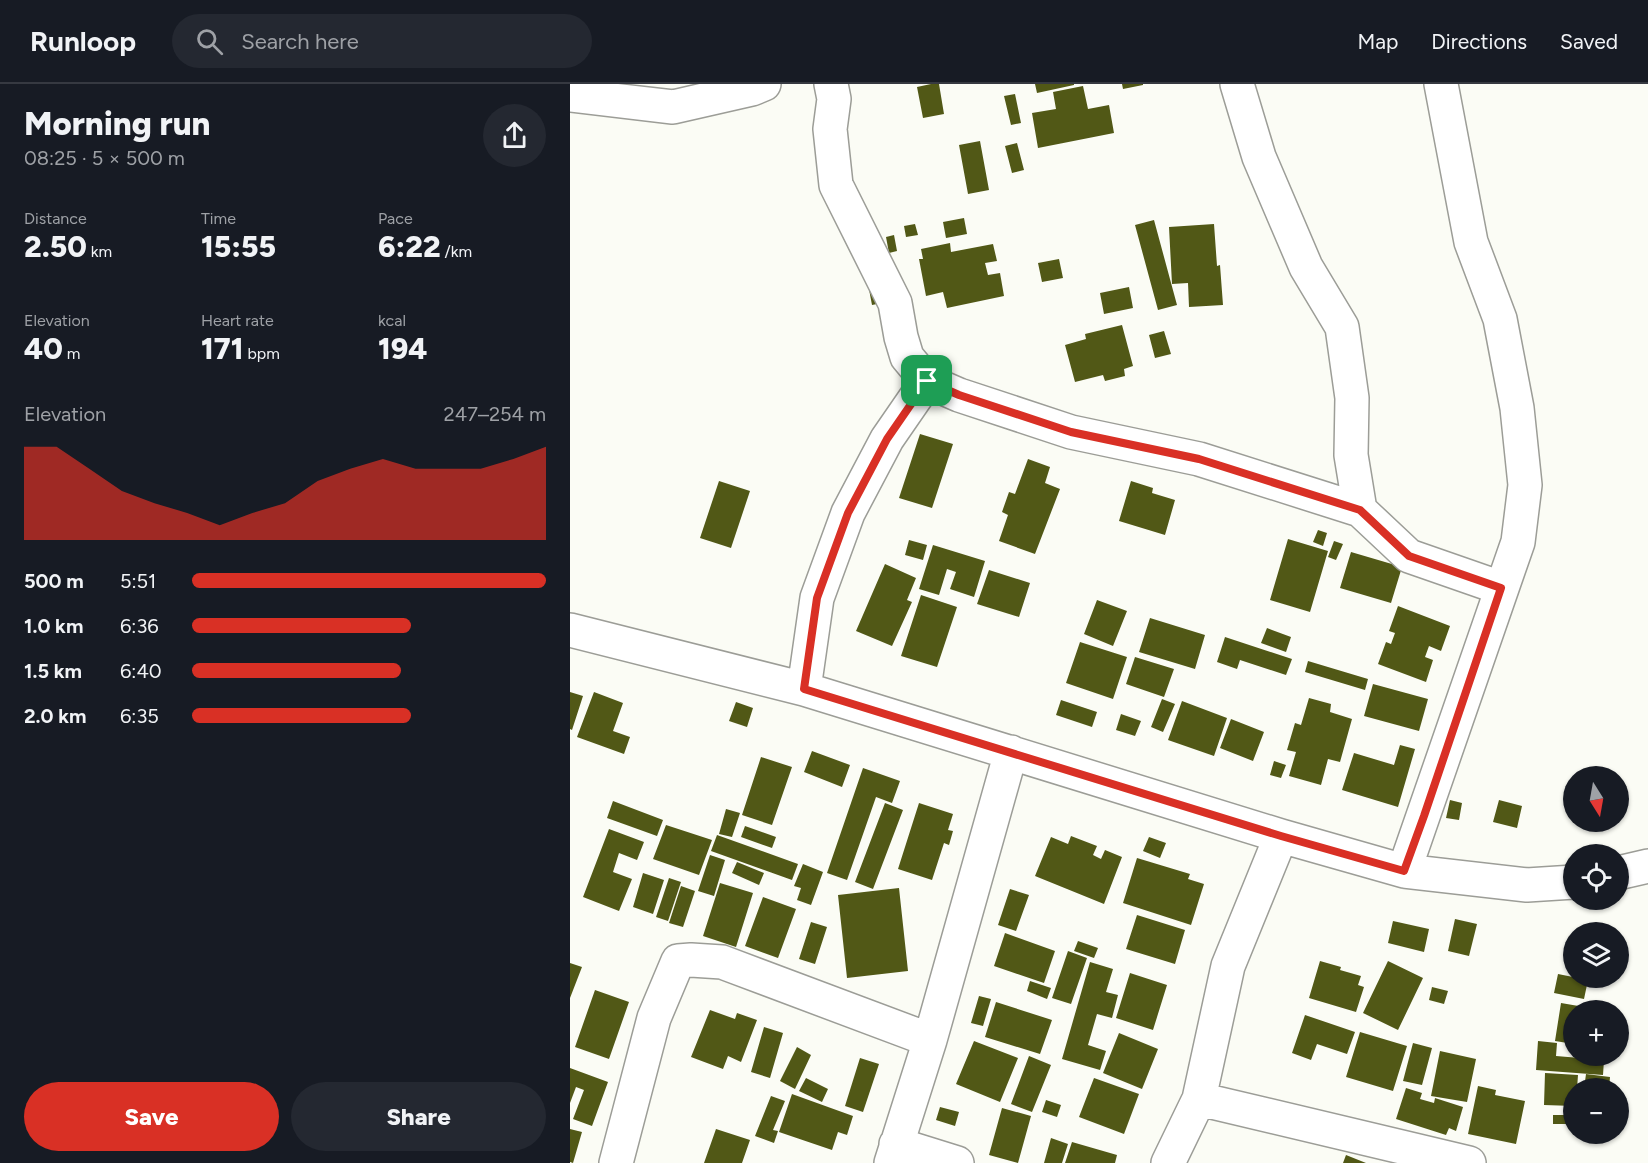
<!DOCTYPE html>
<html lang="en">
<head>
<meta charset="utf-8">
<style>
	body { margin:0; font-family:Figtree,sans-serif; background:#242831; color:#f1f3f6; height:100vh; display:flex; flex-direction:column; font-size:22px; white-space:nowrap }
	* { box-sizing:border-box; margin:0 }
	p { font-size:20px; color:#9ea1a6 }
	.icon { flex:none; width:33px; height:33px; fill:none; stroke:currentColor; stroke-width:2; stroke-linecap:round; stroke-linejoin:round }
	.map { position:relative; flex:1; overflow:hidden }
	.drawer { display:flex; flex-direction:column; background:#171b24; width:570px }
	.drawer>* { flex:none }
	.needle { width:39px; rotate:169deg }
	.controls { position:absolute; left:993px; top:682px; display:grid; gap:12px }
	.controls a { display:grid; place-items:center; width:66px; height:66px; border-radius:50%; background:#171b24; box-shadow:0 2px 4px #0004; font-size:30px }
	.pin { position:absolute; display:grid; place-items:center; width:51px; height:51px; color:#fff; margin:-26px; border-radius:12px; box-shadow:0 3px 9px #0006 }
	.round { display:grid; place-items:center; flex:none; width:63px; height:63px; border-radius:32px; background:#242831 }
	.overview { display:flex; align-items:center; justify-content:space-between; height:102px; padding:0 24px }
	h1 { font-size:33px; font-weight:800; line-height:45px }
	.figures { display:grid; grid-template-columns:repeat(3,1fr); gap:9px; height:102px; padding:6px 24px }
	.figures div { display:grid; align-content:center }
	.figures b { font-size:30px; font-weight:800 }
	.figures small { font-size:16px; font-weight:400 }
	.figures p { font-size:16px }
	.chart { height:168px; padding:12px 24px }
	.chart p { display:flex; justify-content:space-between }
	.chart svg { width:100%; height:108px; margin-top:6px; fill:#d93025; opacity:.7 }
	.primary-button { display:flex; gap:12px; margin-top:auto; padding:12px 24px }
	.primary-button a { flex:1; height:69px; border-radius:36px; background:#d93025; color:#fff; font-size:24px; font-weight:800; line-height:69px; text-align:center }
	.primary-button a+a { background:#242831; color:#f1f3f6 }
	ul { padding:0 24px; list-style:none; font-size:20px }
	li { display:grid; grid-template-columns:96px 72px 1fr; align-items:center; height:45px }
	li i { height:15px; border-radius:8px; background:#d93025 }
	header { display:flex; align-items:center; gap:36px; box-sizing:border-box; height:84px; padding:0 30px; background:#171b24; border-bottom:2px solid #363941 }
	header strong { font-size:28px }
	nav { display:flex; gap:33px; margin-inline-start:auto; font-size:21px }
	.search { width:420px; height:54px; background:#242831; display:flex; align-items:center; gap:15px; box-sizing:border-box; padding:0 21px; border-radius:33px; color:#9ea1a6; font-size:22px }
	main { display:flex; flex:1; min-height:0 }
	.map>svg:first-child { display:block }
</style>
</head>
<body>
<header>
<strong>Runloop</strong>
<div class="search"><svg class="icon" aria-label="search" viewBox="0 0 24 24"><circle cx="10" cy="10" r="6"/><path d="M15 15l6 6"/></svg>Search here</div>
<nav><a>Map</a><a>Directions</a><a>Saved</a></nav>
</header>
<main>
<section class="drawer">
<div class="overview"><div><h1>Morning run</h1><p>08:25 · 5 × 500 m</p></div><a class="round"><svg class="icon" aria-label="share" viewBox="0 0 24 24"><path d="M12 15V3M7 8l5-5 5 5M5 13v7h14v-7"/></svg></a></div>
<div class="figures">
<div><p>Distance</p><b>2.50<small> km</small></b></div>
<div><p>Time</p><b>15:55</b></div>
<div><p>Pace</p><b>6:22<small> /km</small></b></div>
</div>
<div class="figures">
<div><p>Elevation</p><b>40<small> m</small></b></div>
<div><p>Heart rate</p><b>171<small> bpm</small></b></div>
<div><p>kcal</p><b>194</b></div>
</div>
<div class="chart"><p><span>Elevation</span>247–254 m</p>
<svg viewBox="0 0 160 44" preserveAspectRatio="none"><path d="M0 44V6L10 6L20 15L30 24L40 29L50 33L60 38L70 33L80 29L90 20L100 15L110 11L120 15L130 15L140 15L150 11L160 6V44z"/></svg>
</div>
<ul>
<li><b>500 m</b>5:51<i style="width:100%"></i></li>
<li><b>1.0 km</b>6:36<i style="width:62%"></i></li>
<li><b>1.5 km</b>6:40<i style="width:59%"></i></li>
<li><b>2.0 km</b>6:35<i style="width:62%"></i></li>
</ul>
<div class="primary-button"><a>Save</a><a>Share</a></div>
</section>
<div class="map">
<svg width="1078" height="1079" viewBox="0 0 1078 1079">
	<rect width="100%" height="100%" fill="#fbfcf5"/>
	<!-- building -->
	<path fill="#515816" d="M 361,0 L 369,0 L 374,30 L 353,34 L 347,3 Z
		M 465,0 L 504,0 L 504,1 L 467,9 Z
		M 552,0 L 573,0 L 573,1 L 553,5 Z
		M 513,2 L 518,25 L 539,21 L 544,49 L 468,64 L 462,29 L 486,25 L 483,8 Z
		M 445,10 L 451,39 L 441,41 L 434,12 Z
		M 410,57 L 419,106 L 398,110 L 389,61 Z
		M 447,59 L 454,86 L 442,89 L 435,62 Z
		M 394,134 L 397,150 L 376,154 L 373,138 Z
		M 584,136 L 607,221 L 588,226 L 565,141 Z
		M 345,140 L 348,151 L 336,153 L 334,142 Z
		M 644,140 L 647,182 L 650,181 L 653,221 L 619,223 L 618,199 L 602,200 L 599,143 Z
		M 324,151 L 327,167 L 319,169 L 316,153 Z
		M 380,159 L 381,168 L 423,160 L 427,177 L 415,179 L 418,191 L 430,189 L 434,212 L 377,224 L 373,208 L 356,212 L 349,175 L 353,175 L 351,165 Z
		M 489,175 L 493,194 L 472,198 L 468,179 Z
		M 298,200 L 317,218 L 302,221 Z
		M 559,203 L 563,224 L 534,230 L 530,209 Z
		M 552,241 L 563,282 L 554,285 L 555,292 L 535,297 L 533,291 L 505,298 L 495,261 L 516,255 L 515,250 Z
		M 594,247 L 601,270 L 585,274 L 579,251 Z
		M 350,350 L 383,360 L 362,424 L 329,414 Z
		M 458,375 L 480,383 L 475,399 L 490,405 L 465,470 L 429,457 L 438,431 L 432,428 L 439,408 L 445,410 Z
		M 149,397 L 180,407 L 161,464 L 130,454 Z
		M 561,397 L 583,404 L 582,409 L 605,416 L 595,451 L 549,437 Z
		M 748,446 L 757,449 L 753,462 L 743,458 Z
		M 718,455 L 758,467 L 740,528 L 700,516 Z
		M 339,456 L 357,461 L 353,476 L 335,471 Z
		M 764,457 L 773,460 L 766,476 L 758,473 Z
		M 363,461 L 415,477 L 404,513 L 380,505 L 386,488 L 377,485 L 369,511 L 349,505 Z
		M 781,468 L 832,483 L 821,519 L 770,504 Z
		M 315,480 L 346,494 L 337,516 L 342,518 L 322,562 L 286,547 Z
		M 419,486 L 460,499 L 449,533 L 407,520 Z
		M 351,511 L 387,523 L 367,583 L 331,572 Z
		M 527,516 L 557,527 L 543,562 L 514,550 Z
		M 828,522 L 880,542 L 871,567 L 859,562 L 855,573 L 863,576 L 856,598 L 808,580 L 816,558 L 821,560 L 825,549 L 819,547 Z
		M 580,534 L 635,551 L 625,585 L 569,568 Z
		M 697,544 L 721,553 L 716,568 L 691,559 Z
		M 655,553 L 722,575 L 716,591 L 670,576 L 667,585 L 647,578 Z
		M 510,558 L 557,573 L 543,615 L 496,599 Z
		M 565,573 L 604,585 L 594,613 L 556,600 Z
		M 738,577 L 798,595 L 795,606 L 735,588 Z
		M 803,600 L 858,615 L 849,647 L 794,632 Z
		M 0,608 L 13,612 L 2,646 L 0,645 Z
		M 24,608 L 53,619 L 43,647 L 60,653 L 54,670 L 7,653 Z
		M 739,614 L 761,620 L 760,628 L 782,635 L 770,678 L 758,675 L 751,701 L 719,692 L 726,668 L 717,666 L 725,639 L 731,641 Z
		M 592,615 L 605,620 L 593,648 L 581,643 Z
		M 491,616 L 527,628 L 522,643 L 486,631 Z
		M 612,617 L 657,634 L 644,672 L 598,656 Z
		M 166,618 L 183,624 L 177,643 L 159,637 Z
		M 551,630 L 571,637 L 565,652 L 546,646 Z
		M 661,635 L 694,648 L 683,677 L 650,664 Z
		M 830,661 L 845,665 L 828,723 L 772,706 L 784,669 L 824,681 Z
		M 242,667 L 280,681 L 272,703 L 234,688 Z
		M 191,673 L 222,683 L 202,741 L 172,731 Z
		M 704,677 L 716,681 L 711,694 L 700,691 Z
		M 293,684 L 330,697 L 322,719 L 306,713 L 277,796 L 257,789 Z
		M 880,716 L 892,719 L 889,736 L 876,734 Z
		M 929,716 L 952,722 L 947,744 L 923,738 Z
		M 43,717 L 93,736 L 87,752 L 37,734 Z
		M 315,719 L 333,726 L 303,805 L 285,798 Z
		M 349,719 L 383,730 L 378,746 L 383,747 L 379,761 L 374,759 L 362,796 L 328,785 Z
		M 156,725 L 170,729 L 162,753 L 149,750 Z
		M 96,741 L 142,756 L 129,791 L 83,775 Z
		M 175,742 L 206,753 L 202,764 L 171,753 Z
		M 39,745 L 74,758 L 67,776 L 49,769 L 43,788 L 62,795 L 49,827 L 13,813 Z
		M 147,751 L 228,780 L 222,796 L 141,767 Z
		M 501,752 L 527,762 L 523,771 L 531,775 L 535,766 L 552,773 L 534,820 L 465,792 L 481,753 L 498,760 Z
		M 579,753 L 596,759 L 590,774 L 573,767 Z
		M 140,771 L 155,776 L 144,812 L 128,807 Z
		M 567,774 L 620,790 L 618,795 L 634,800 L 621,841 L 553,819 Z
		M 167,778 L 194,789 L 189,801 L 162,789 Z
		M 233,780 L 253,788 L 241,821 L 227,816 L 231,804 L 224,802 Z
		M 73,789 L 94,796 L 83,830 L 63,823 Z
		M 99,794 L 111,798 L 98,837 L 86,833 Z
		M 150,799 L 183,809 L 166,863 L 133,852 Z
		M 111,802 L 125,807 L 113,843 L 99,839 Z
		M 329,804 L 338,887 L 277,894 L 268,811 Z
		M 440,805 L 459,811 L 446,847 L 428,841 Z
		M 193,813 L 226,825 L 208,874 L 175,862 Z
		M 567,831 L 615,846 L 605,880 L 556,865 Z
		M 885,835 L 907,840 L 899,872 L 878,867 Z
		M 823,837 L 859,845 L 854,868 L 818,859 Z
		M 241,838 L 257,843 L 245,880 L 229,875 Z
		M 435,849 L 485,867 L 474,899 L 424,882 Z
		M 508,857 L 528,864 L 524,874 L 504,867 Z
		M 498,867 L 517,874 L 501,920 L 482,914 Z
		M 750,877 L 771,883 L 770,886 L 791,892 L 788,901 L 794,903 L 786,928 L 739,914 Z
		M 818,877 L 853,894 L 828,946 L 793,929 Z
		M 520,878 L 543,885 L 536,908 L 548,911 L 542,934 L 527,930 L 518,961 L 536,967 L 530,986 L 492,975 Z
		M 0,879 L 12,883 L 0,914 Z
		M 560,889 L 597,901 L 583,946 L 546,934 Z
		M 988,890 L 1018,896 L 1014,915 L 984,909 Z
		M 460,897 L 481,904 L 477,915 L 457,907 Z
		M 862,903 L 878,907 L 874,920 L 859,916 Z
		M 25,906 L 59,918 L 39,975 L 5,963 Z
		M 409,912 L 421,915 L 413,942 L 401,939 Z
		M 426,918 L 482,936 L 470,970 L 415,953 Z
		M 991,919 L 1026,925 L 1026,927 L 1004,927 L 1004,960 L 985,957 Z
		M 140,926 L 165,935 L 167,929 L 187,936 L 171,978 L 158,972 L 153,985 L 121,973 Z
		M 735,931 L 785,948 L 777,970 L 747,960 L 741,976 L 722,969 Z
		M 194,943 L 213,949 L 200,994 L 181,988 Z
		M 790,948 L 837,962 L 823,1007 L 776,993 Z
		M 549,949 L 588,965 L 572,1005 L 533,989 Z
		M 404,957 L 448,974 L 430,1018 L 386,1000 Z
		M 968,957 L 987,959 L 986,972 L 1034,976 L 1033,991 L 966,986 Z
		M 843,959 L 862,964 L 852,1001 L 833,997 Z
		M 227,963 L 241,971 L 225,1005 L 210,997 Z
		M 870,967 L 906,975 L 897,1018 L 861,1012 Z
		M 459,972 L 481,981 L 462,1028 L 441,1020 Z
		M 290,974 L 309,980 L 293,1028 L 275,1022 Z
		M 0,984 L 38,998 L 22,1042 L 3,1035 L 14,1006 L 6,1003 L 0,1019 Z
		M 975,989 L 1008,991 L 1007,1005 L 1004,1005 L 1004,1022 L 974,1021 Z
		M 1016,990 L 1040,993 L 1039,1005 L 1014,1005 Z
		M 236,994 L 258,1005 L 252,1018 L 229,1007 Z
		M 524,994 L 569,1010 L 554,1050 L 509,1033 Z
		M 908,1002 L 926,1006 L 925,1011 L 955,1017 L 946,1060 L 898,1050 Z
		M 836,1004 L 852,1009 L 850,1015 L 864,1019 L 865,1014 L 893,1023 L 886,1047 L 879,1044 L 876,1051 L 826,1035 Z
		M 222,1010 L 283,1032 L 277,1051 L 268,1048 L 262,1066 L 209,1048 Z
		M 201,1012 L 215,1017 L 203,1046 L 208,1047 L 204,1059 L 185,1052 Z
		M 476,1016 L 491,1021 L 487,1033 L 472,1028 Z
		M 370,1023 L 389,1028 L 385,1042 L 366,1036 Z
		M 432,1024 L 461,1032 L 448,1079 L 419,1071 Z
		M 983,1031 L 1004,1031 L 1004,1040 L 983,1040 Z
		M 0,1045 L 12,1048 L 3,1079 L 0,1078 Z
		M 146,1045 L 180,1056 L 172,1079 L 134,1079 Z
		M 481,1054 L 498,1060 L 492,1079 L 474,1079 Z
		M 502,1058 L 547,1071 L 545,1079 L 495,1079 Z
		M 776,1071 L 796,1079 L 773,1079 Z"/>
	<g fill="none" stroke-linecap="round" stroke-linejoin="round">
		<defs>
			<path id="minor" d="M 261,0 L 264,15 L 260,45 L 266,101 L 325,219 L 331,253 L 337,273 L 357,297 L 389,311 L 501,348 L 629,375 L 790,426
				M 667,0 L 689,73 L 736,183 L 772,243 L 782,314 L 781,371 L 790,426 L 839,472 L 931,504
				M 0,11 L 103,23 L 182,5 L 194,0
				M 0,546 L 234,605 L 711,752 L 834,787 L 957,801 L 1004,798
				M 234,605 L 247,514 L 278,429 L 317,355 L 357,297
				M 834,787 L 948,458 L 955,401 L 947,324 L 930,235 L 901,158 L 871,0
				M 1048,789 L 1078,782
				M 629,1015 L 899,1079
				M 326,1060 L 387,1079
				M 46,1079 L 84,934 L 108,877 L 121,876 L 152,878 L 360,956
				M 321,1079 L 360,956 L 441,668
				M 598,1079 L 629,1015 L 658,882 L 711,752"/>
		</defs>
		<!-- minor casing -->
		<use href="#minor" stroke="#9c9d97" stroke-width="36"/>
		<!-- minor -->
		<use href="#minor" stroke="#fff" stroke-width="33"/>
	</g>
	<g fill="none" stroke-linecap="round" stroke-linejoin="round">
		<defs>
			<path id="route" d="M 357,297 L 389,311 L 501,348 L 629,375 L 790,426 L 839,472 L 931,504 L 854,732 L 834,787 L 711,752 L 234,605 L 247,514 L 278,429 L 317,355 Z"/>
		</defs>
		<!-- route casing -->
		<use href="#route" stroke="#fff" stroke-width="12"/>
		<!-- route -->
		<use href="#route" stroke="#d93025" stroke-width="8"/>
	</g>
</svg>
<div class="controls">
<a><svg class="needle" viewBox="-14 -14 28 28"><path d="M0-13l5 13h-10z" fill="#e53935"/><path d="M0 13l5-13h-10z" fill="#9ea1a6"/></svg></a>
<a><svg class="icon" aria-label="locate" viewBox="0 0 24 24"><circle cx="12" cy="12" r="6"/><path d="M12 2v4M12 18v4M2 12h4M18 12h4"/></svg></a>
<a><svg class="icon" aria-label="layers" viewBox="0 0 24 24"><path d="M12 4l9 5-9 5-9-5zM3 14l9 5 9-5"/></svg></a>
<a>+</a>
<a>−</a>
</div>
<div class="pin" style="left:357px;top:297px;background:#1e9e55"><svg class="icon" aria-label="arrive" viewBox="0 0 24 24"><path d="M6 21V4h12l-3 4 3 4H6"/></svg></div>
</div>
</main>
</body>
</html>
